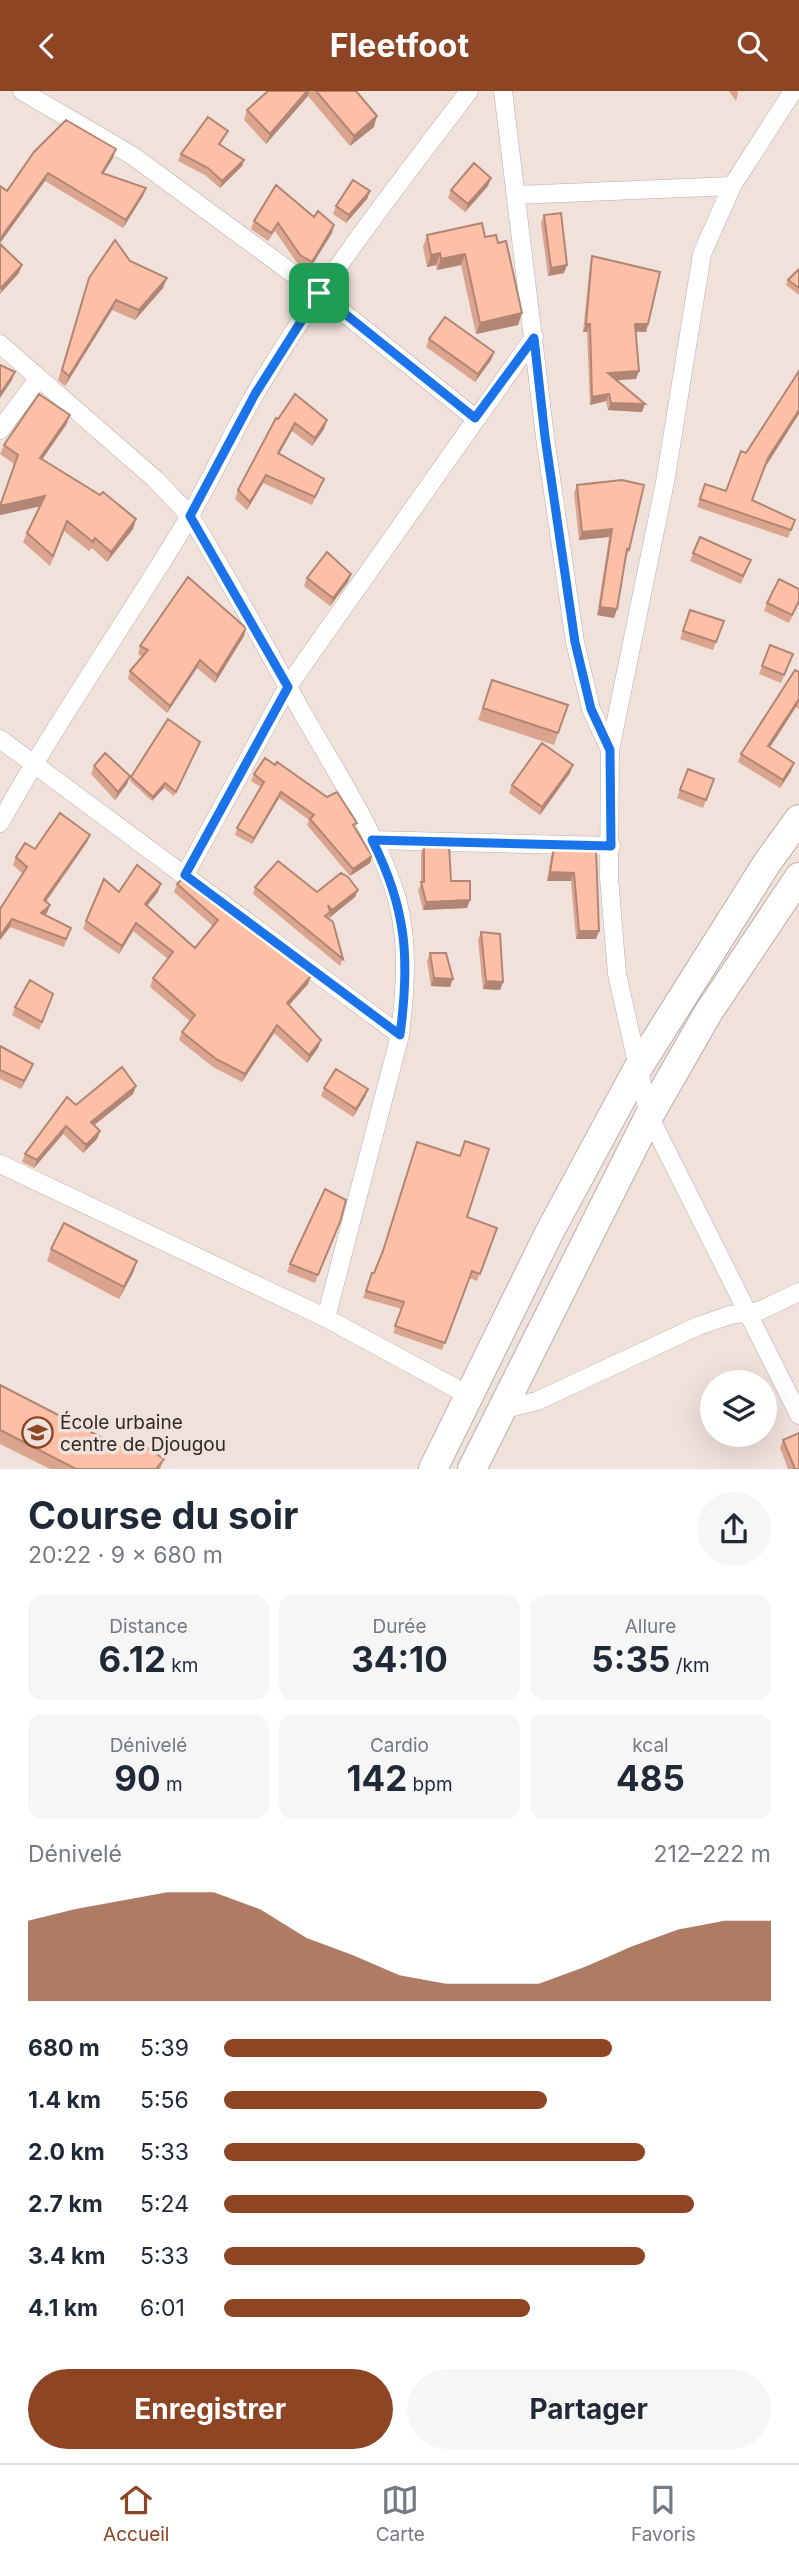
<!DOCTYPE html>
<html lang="fr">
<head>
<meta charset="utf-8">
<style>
	body { margin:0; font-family:Inter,sans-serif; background:#f6f6f7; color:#1f2937; height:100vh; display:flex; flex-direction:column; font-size:26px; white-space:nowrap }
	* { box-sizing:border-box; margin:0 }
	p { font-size:23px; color:#747a83 }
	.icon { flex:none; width:38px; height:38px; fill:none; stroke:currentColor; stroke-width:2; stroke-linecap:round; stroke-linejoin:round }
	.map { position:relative; height:1378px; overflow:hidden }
	.side { display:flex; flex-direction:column; background:#fff; flex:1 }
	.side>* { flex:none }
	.controls { position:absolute; left:700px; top:1279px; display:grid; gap:14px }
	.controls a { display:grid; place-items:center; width:77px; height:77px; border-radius:50%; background:#fff; box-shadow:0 7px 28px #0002; font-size:35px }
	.pin { position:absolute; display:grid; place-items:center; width:60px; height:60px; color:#fff; margin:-30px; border-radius:14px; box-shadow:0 4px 10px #0006 }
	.round { display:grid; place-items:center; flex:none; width:74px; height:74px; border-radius:37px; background:#f6f6f7 }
	.overview { display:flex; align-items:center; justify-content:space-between; height:119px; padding:0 28px }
	h1 { font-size:38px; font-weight:700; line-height:52px }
	.metrics { display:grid; grid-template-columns:repeat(3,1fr); gap:10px; height:119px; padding:7px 28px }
	.metrics div { display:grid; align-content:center; border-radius:14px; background:#f6f6f7; text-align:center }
	.metrics b { font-size:35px; font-weight:700 }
	.metrics small { font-size:19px; font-weight:400 }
	.metrics p { font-size:19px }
	.chart { height:196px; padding:14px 28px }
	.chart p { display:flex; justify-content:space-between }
	.chart svg { width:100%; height:126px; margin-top:7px; fill:#8d4523; opacity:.7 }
	.button { display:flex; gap:14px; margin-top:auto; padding:14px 28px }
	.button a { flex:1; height:80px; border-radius:42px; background:#8d4523; color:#fff; font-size:28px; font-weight:700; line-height:80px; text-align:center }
	.button a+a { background:#f6f6f7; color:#1f2937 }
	ul { padding:0 28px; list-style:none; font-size:23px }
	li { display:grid; grid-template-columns:112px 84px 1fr; align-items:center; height:52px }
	li i { height:18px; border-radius:9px; background:#8d4523 }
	header { display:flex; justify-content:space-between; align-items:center; height:91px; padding:0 28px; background:#8d4523; color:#fff; font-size:32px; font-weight:700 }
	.menu { display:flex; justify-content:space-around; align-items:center; height:98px; border-top:2px solid #e0e1e3; background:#fff; font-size:19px; color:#747a83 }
	.menu a { display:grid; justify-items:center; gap:4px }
	.menu .active { color:#8d4523 }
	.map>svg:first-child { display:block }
</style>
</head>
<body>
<header><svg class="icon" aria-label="back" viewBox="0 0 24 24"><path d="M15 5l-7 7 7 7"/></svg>Fleetfoot<svg class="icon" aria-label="search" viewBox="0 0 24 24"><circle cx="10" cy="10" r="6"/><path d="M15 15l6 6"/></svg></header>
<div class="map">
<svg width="799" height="1378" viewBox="0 0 799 1378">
	<rect width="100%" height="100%" fill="#f0e1db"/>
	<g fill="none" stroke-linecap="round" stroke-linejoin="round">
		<defs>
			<path id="minor" d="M 22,0 L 133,65 L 319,202 L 475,327
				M 503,0 L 545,346 L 575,551 L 591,618 L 610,659
				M 793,0 L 732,95 L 702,163 L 665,391 L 610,659 L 609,787 L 617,883 L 649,1025 L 799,1324
				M 516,104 L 732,95
				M 0,253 L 155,388 L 190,425 C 230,490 266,557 303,623 C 335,679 382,751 398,812 C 409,856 405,900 400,944 L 326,1227
				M 0,339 L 39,287
				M 0,648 L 400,944
				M 0,732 C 55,633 120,540 179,443 C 207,398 228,349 255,303 C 318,196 394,99 469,0
				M 372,749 L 611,755
				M 185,784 L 288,595 L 534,246
				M 0,1073 L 326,1227 L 470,1305
				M 501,1319 L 537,1310 L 698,1235 L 730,1224 L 759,1220 L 799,1201"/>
			<path id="primary" d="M 433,1378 L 549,1142 L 638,977 L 767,772 L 799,728
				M 472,1378 L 649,1025 L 708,922 L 799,786"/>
		</defs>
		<!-- minor casing -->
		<use href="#minor" stroke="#bbada7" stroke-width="19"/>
		<!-- primary casing -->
		<use href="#primary" stroke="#bbada7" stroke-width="30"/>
		<!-- minor -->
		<use href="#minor" stroke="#fff" stroke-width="18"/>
		<!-- primary -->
		<use href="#primary" stroke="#fff" stroke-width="28"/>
	</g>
	<!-- wall -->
	<path fill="#daa48e" d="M 268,0 L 356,0 L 374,36 L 350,55 L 308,5 L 266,53 L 244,29 L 247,19 Z
		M 729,0 L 737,0 L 738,3 L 736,10 Z
		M 225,46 L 220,54 L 244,69 L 242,75 L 220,97 L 205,84 L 178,70 L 181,63 Z
		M 116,58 L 113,67 L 103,82 L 146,97 L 143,105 L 123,137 L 45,90 L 0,152 L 0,95 L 7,100 L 34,61 Z
		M 276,94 L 332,142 L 309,179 L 297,172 L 275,140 L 268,150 L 251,138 L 254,130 Z
		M 488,95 L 465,121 L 448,107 L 451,99 Z
		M 370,100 L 367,108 L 346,132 L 333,123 L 336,115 Z
		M 544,124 L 564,182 L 548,185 L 541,132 Z
		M 427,144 L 485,146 L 498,152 L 522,222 L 518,234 L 476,243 L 461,174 L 437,179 L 436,174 L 427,176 L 423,156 Z
		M 592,165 L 648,233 L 646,241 L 636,241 L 636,288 L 616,289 L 642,321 L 608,319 L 606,310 L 590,314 L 587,241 L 583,241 L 590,173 Z
		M 130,170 L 163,197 L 135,229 L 112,219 L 65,295 L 58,289 L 89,187 Z
		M 799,178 L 799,204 L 786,194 L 788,189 Z
		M 429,248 L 494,261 L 491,269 L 475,291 L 426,256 Z
		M 70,324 L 66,334 L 42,368 L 136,428 L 133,438 L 107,471 L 92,457 L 89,460 L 64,440 L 50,475 L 23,451 L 27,442 L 40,415 L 0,424 L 0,413 L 14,373 L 0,363 L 4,354 Z
		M 278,328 L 327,329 L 324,338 L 312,355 L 292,340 L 279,363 L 324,388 L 312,414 L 263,392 L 247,419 L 235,408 L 238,399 Z
		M 766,375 L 752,409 L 795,429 L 788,447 L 697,416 L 705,393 L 726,400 Z
		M 577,394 L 629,459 L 626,467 L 625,466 L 617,518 L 614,527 L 597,524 L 609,446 L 579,449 L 574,402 Z
		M 693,462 L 748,477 L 741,493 L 690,470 Z
		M 307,487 L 348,491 L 330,515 L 304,495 Z
		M 767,512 L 799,512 L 789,532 L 764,520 Z
		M 690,519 L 724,530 L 713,559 L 680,548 Z
		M 244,545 L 215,592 L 197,577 L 167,622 L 128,588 L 130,580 L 143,566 L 138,563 L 140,555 Z
		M 770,554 L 793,563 L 781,592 L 759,583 Z
		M 799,581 L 799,618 L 796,616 L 770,656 L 791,680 L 780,697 L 738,671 L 741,663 Z
		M 492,589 L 568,614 L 554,654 L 478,629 Z
		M 200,651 L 174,705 L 164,697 L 152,710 L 130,690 L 131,686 Z
		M 94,675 L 130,685 L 127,693 L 115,709 L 91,683 Z
		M 688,678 L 714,688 L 703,717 L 677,707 Z
		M 570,682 L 540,724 L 509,702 L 512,694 Z
		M 254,683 L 355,737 L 372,765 L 370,772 L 350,785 L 307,734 L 309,729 L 279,707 L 252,753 L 235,744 L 237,737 L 261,696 L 251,690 Z
		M 90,744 L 87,751 L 46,811 L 50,814 L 47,822 L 45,824 L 71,837 L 64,856 L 10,836 L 0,849 L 0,818 L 23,783 L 13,774 L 16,766 L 35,758 Z
		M 424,754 L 451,790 L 467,817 L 423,819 L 418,799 L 421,793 L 421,762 Z
		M 554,757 L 596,758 L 599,840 L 596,848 L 576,848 L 571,790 L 547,790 L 551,765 Z
		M 177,793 L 308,893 L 289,914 L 321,949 L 318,957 L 307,972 L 274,942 L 242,991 L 213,976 L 179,949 L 182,941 L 190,930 L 150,896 L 153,887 L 168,868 L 133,840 L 119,863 L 83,838 L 86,830 L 119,801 L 158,801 L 147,815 L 195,857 L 213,835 L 174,801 Z
		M 255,796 L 317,801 L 358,799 L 355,806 L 329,827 L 328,825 L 328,827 L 343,868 L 340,875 L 253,803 Z
		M 481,841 L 503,891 L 500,899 L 483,898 L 478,849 Z
		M 430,862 L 450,896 L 431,895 L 427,870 Z
		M 53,903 L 39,939 L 12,924 L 15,916 Z
		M 0,955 L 33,973 L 30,981 L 21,998 L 0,988 Z
		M 136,995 L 133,1003 L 94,1034 L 100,1040 L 97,1048 L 83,1062 L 63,1043 L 34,1077 L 22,1071 L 25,1063 L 76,1014 Z
		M 324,997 L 365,1006 L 353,1026 L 321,1005 Z
		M 346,1109 L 315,1192 L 287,1181 L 290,1173 Z
		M 467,1126 L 497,1137 L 477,1190 L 469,1187 L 442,1259 L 393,1242 L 402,1218 L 363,1207 L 372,1182 L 374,1182 Z
		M 51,1158 L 133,1182 L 119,1208 L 47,1170 Z
		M 0,1294 L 126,1359 L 164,1368 L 160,1378 L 50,1378 L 0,1353 Z
		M 783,1349 L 799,1378 L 788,1378 L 780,1357 Z"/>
	<!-- shaded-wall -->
	<path fill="#b18674" d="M 307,0 L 309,0 L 308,5 L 266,53 L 270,43 Z
		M 377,25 L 374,36 L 350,55 L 354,45 Z
		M 116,58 L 113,67 L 99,90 L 102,82 Z
		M 244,69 L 242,75 L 220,97 L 222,90 Z
		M 48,82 L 45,90 L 0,152 L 0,148 Z
		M 491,87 L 488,95 L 465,121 L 468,113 Z
		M 146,97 L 143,105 L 123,137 L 126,129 Z
		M 370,100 L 367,108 L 346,132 L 349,124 Z
		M 334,134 L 332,142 L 309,179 L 312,171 Z
		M 440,162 L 436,174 L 427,176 L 431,164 Z
		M 465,163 L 461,174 L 437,179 L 441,168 Z
		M 22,174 L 19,182 L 0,203 L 1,197 Z
		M 567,174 L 564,182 L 548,185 L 551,177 Z
		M 167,187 L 163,197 L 135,229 L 139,219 Z
		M 116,209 L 112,219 L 65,295 L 69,285 Z
		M 522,222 L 518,234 L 476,243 L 480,232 Z
		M 586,233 L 590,233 L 587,241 L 583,241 Z
		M 635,233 L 648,233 L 646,241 L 633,240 Z
		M 494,261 L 491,269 L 475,291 L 478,283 Z
		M 639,280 L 636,288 L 605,290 L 608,282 Z
		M 15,281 L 12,289 L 0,307 L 0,303 Z
		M 609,303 L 606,310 L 590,314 L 592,306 Z
		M 611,312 L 645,313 L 642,321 L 608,319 Z
		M 799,319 L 799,323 L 766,375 L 768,367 Z
		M 70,324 L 66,334 L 37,376 L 40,367 Z
		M 327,329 L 324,338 L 312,355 L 315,347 Z
		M 295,332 L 292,340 L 275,370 L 278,362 Z
		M 266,384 L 263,392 L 247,419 L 250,411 Z
		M 45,405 L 42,415 L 0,424 L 0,415 Z
		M 136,428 L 133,438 L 107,471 L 111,461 Z
		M 612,438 L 609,446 L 579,449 L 582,441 Z
		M 351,483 L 348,491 L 330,515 L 333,507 Z
		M 600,516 L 617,518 L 614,527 L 597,524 Z
		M 246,537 L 244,545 L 215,592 L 217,584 Z
		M 200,569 L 197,577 L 167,622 L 170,615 Z
		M 799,608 L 796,616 L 765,664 L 768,655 Z
		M 794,672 L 791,680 L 780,697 L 783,689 Z
		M 573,674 L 570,682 L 540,724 L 542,716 Z
		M 130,685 L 127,693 L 115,709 L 118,701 Z
		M 165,692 L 164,697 L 152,710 L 153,706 Z
		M 281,701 L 279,707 L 252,753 L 254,747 Z
		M 90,744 L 87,751 L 41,817 L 44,809 Z
		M 372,765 L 370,772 L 350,785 L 353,778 Z
		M 550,781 L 574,782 L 571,790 L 547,790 Z
		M 161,793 L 158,801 L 142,821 L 145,813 Z
		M 358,799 L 355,806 L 329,827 L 332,819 Z
		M 470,809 L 467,817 L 423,819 L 426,811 Z
		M 50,814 L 47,822 L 38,830 L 41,822 Z
		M 12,828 L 10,836 L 0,849 L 0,845 Z
		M 136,832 L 133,840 L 119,863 L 122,855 Z
		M 579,840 L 599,840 L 596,848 L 576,848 Z
		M 311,885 L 308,893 L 284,920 L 287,912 Z
		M 434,887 L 453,888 L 450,896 L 431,895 Z
		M 486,890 L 503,891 L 500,899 L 483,898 Z
		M 277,934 L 274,942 L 242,991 L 245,983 Z
		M 321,949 L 318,957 L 307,972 L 309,964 Z
		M 33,973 L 30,981 L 21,998 L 24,990 Z
		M 136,995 L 133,1003 L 88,1039 L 91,1031 Z
		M 368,998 L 365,1006 L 353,1026 L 356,1018 Z
		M 66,1035 L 63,1043 L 34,1077 L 37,1069 Z
		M 100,1040 L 97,1048 L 83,1062 L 86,1054 Z
		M 137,1170 L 133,1182 L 119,1208 L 124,1196 Z"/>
	<!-- building -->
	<path fill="#fdbfa5" stroke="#b18674" stroke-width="2" d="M 268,0 L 307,0 L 270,43 L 247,19 Z
		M 316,0 L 356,0 L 377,25 L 354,45 Z
		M 208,26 L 228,40 L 219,53 L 244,69 L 222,90 L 208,77 L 181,63 Z
		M 66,29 L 116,58 L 102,82 L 146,97 L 126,129 L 48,82 L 0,148 L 0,95 L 7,100 L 34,61 Z
		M 474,72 L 491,87 L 468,113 L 451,99 Z
		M 353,89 L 370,100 L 349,124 L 336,115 Z
		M 276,94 L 314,126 L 318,120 L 334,134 L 312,171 L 300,164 L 278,132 L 271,142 L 254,130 Z
		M 561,122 L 567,174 L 551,177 L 544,124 Z
		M 482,132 L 485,146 L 496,144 L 498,152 L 506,150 L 522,222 L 480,232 L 465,163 L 441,168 L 440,162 L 431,164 L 427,144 Z
		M 115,149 L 130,170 L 167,187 L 139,219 L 116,209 L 69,285 L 62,279 L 89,187 Z
		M 0,153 L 22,174 L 1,197 L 0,197 Z
		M 592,165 L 660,181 L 648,233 L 635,233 L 639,280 L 608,282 L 645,313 L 611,312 L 609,303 L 592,306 L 590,233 L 586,233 Z
		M 799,178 L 799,197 L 788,189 Z
		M 445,226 L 494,261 L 478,283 L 429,248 Z
		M 0,274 L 15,281 L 0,303 Z
		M 799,280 L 799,319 L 768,367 L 752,409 L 795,429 L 791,439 L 700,408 L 705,393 L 726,400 L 741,360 L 746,362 Z
		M 39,303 L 70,324 L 40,367 L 100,404 L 103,401 L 136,428 L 111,461 L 95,447 L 93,451 L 67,430 L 53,465 L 27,442 L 45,405 L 0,415 L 18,364 L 4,354 Z
		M 295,303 L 327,329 L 315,347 L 295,332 L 278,362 L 324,388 L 315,406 L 266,384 L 250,411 L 238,399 L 276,327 L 278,328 Z
		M 622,389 L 644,394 L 629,459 L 627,458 L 617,518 L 600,516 L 612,438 L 582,441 L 577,394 Z
		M 700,446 L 751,469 L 743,485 L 693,462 Z
		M 327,461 L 351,483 L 333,507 L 307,487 Z
		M 188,486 L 246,537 L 217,584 L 200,569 L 170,615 L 130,580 L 148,559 L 140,555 Z
		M 779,488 L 799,498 L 799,510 L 792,524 L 767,512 Z
		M 690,519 L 724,530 L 716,551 L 683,540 Z
		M 770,554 L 793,563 L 784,584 L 762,575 Z
		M 795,579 L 799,581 L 799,608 L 768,655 L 794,672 L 783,689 L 741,663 Z
		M 492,589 L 568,614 L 558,642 L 483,617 Z
		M 168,628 L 200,651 L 176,701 L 165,692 L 153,706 L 131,686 Z
		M 542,652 L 573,674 L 542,716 L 512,694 Z
		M 105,662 L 130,685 L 118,701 L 94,675 Z
		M 265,667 L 275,674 L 277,671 L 327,706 L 337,701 L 357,732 L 353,734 L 372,765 L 353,778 L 310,728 L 314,724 L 281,701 L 254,747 L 237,737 L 264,691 L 254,683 Z
		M 688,678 L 714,688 L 706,709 L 680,699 Z
		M 60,722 L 90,744 L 44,809 L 50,814 L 41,822 L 71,837 L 66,848 L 12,828 L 0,845 L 0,818 L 27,776 L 16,766 L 25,752 L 35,758 Z
		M 424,754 L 449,754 L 451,790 L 470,790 L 470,809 L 426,811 L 421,791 L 424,791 Z
		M 554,757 L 596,758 L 599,840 L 579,840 L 574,782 L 550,781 Z
		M 278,770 L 317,801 L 341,782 L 348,786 L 358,799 L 332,819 L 328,814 L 330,821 L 325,825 L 333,831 L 343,868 L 255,796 Z
		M 137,774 L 161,793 L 145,813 L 195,857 L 218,829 L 177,793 L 183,787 L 284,862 L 311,885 L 287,912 L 321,949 L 309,964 L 277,934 L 245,983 L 216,968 L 182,941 L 195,924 L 153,887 L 173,861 L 136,832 L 122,855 L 86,830 L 104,788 L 119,801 Z
		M 481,841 L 500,843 L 503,891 L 486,890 Z
		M 430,862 L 446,862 L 453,888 L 434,887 Z
		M 30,889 L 53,903 L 42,931 L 15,916 Z
		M 0,955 L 33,973 L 24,990 L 0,979 Z
		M 122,976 L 136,995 L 91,1031 L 100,1040 L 86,1054 L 66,1035 L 37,1069 L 25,1063 L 67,1006 L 76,1014 Z
		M 336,978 L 368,998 L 356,1018 L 324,997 Z
		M 465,1050 L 489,1058 L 467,1126 L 497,1137 L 480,1183 L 472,1180 L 445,1252 L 395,1235 L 404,1211 L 366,1200 L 372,1182 L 374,1182 L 383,1160 L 417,1051 L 460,1065 Z
		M 325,1098 L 346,1109 L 340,1131 L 318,1184 L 290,1173 Z
		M 64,1132 L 137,1170 L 124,1196 L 51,1158 Z
		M 0,1294 L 126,1359 L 134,1348 L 164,1368 L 157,1377 L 159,1378 L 76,1378 L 0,1339 Z
		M 799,1342 L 799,1378 L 795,1378 L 783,1349 Z"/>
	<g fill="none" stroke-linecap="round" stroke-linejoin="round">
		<defs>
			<path id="route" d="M 319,202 L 475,327 L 534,247 L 545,346 L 575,551 L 591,618 L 610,659 L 611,755 L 372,749 C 407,818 410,869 400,944 L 185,784 L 288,596 L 190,425 L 255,303 Z"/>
		</defs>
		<!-- route casing -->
		<use href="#route" stroke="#fff" stroke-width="14"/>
		<!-- route -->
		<use href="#route" stroke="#1a73e8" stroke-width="9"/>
	</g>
	<!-- icons -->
	<defs>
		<symbol id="school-ring" viewBox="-11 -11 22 22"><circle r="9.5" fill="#f0e1db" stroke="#8d4523" stroke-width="1.5"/><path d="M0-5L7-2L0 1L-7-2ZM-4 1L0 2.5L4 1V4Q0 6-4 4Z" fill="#8d4523"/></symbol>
	</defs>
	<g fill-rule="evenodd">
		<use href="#school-ring" x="20" y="1324" width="35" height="35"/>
	</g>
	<g text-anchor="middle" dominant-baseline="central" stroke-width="7" stroke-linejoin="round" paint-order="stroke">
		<!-- poi labels -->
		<g font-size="19" fill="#302a28" stroke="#f0e1db" text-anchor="start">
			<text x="60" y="1331">École urbaine<tspan x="60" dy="22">centre de Djougou</tspan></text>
		</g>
	</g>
</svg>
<div class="controls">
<a><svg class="icon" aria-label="layers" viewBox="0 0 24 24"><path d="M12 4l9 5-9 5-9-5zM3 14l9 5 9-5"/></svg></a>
</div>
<div class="pin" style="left:319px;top:202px;background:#1e9e55"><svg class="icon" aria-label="arrive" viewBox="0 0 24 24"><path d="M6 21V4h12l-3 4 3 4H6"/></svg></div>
</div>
<section class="side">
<div class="overview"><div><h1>Course du soir</h1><p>20:22 · 9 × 680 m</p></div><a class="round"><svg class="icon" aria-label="share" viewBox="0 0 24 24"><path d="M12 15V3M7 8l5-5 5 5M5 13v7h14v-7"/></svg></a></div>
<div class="metrics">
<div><p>Distance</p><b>6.12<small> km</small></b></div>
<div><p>Durée</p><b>34:10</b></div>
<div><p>Allure</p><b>5:35<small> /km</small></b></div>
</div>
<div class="metrics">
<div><p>Dénivelé</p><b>90<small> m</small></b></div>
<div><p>Cardio</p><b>142<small> bpm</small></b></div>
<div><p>kcal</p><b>485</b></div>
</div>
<div class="chart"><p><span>Dénivelé</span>212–222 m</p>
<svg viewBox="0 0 160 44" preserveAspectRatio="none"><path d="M0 44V16L10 12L20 9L30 6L40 6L50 12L60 22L70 28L80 35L90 38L100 38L110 38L120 32L130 25L140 19L150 16L160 16V44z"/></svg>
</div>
<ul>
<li><b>680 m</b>5:39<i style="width:71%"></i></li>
<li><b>1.4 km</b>5:56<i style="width:59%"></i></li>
<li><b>2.0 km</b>5:33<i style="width:77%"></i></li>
<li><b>2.7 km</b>5:24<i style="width:86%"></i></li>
<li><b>3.4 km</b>5:33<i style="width:77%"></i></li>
<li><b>4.1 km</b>6:01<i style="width:56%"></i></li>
</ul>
<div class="button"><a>Enregistrer</a><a>Partager</a></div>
</section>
<nav class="menu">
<a class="active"><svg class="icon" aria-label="home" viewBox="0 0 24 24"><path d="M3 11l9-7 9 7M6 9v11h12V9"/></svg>Accueil</a>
<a><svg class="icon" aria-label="map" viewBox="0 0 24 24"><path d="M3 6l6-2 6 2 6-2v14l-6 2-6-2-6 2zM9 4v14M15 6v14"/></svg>Carte</a>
<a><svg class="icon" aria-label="saved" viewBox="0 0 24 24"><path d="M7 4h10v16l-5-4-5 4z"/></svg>Favoris</a>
</nav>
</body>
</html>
